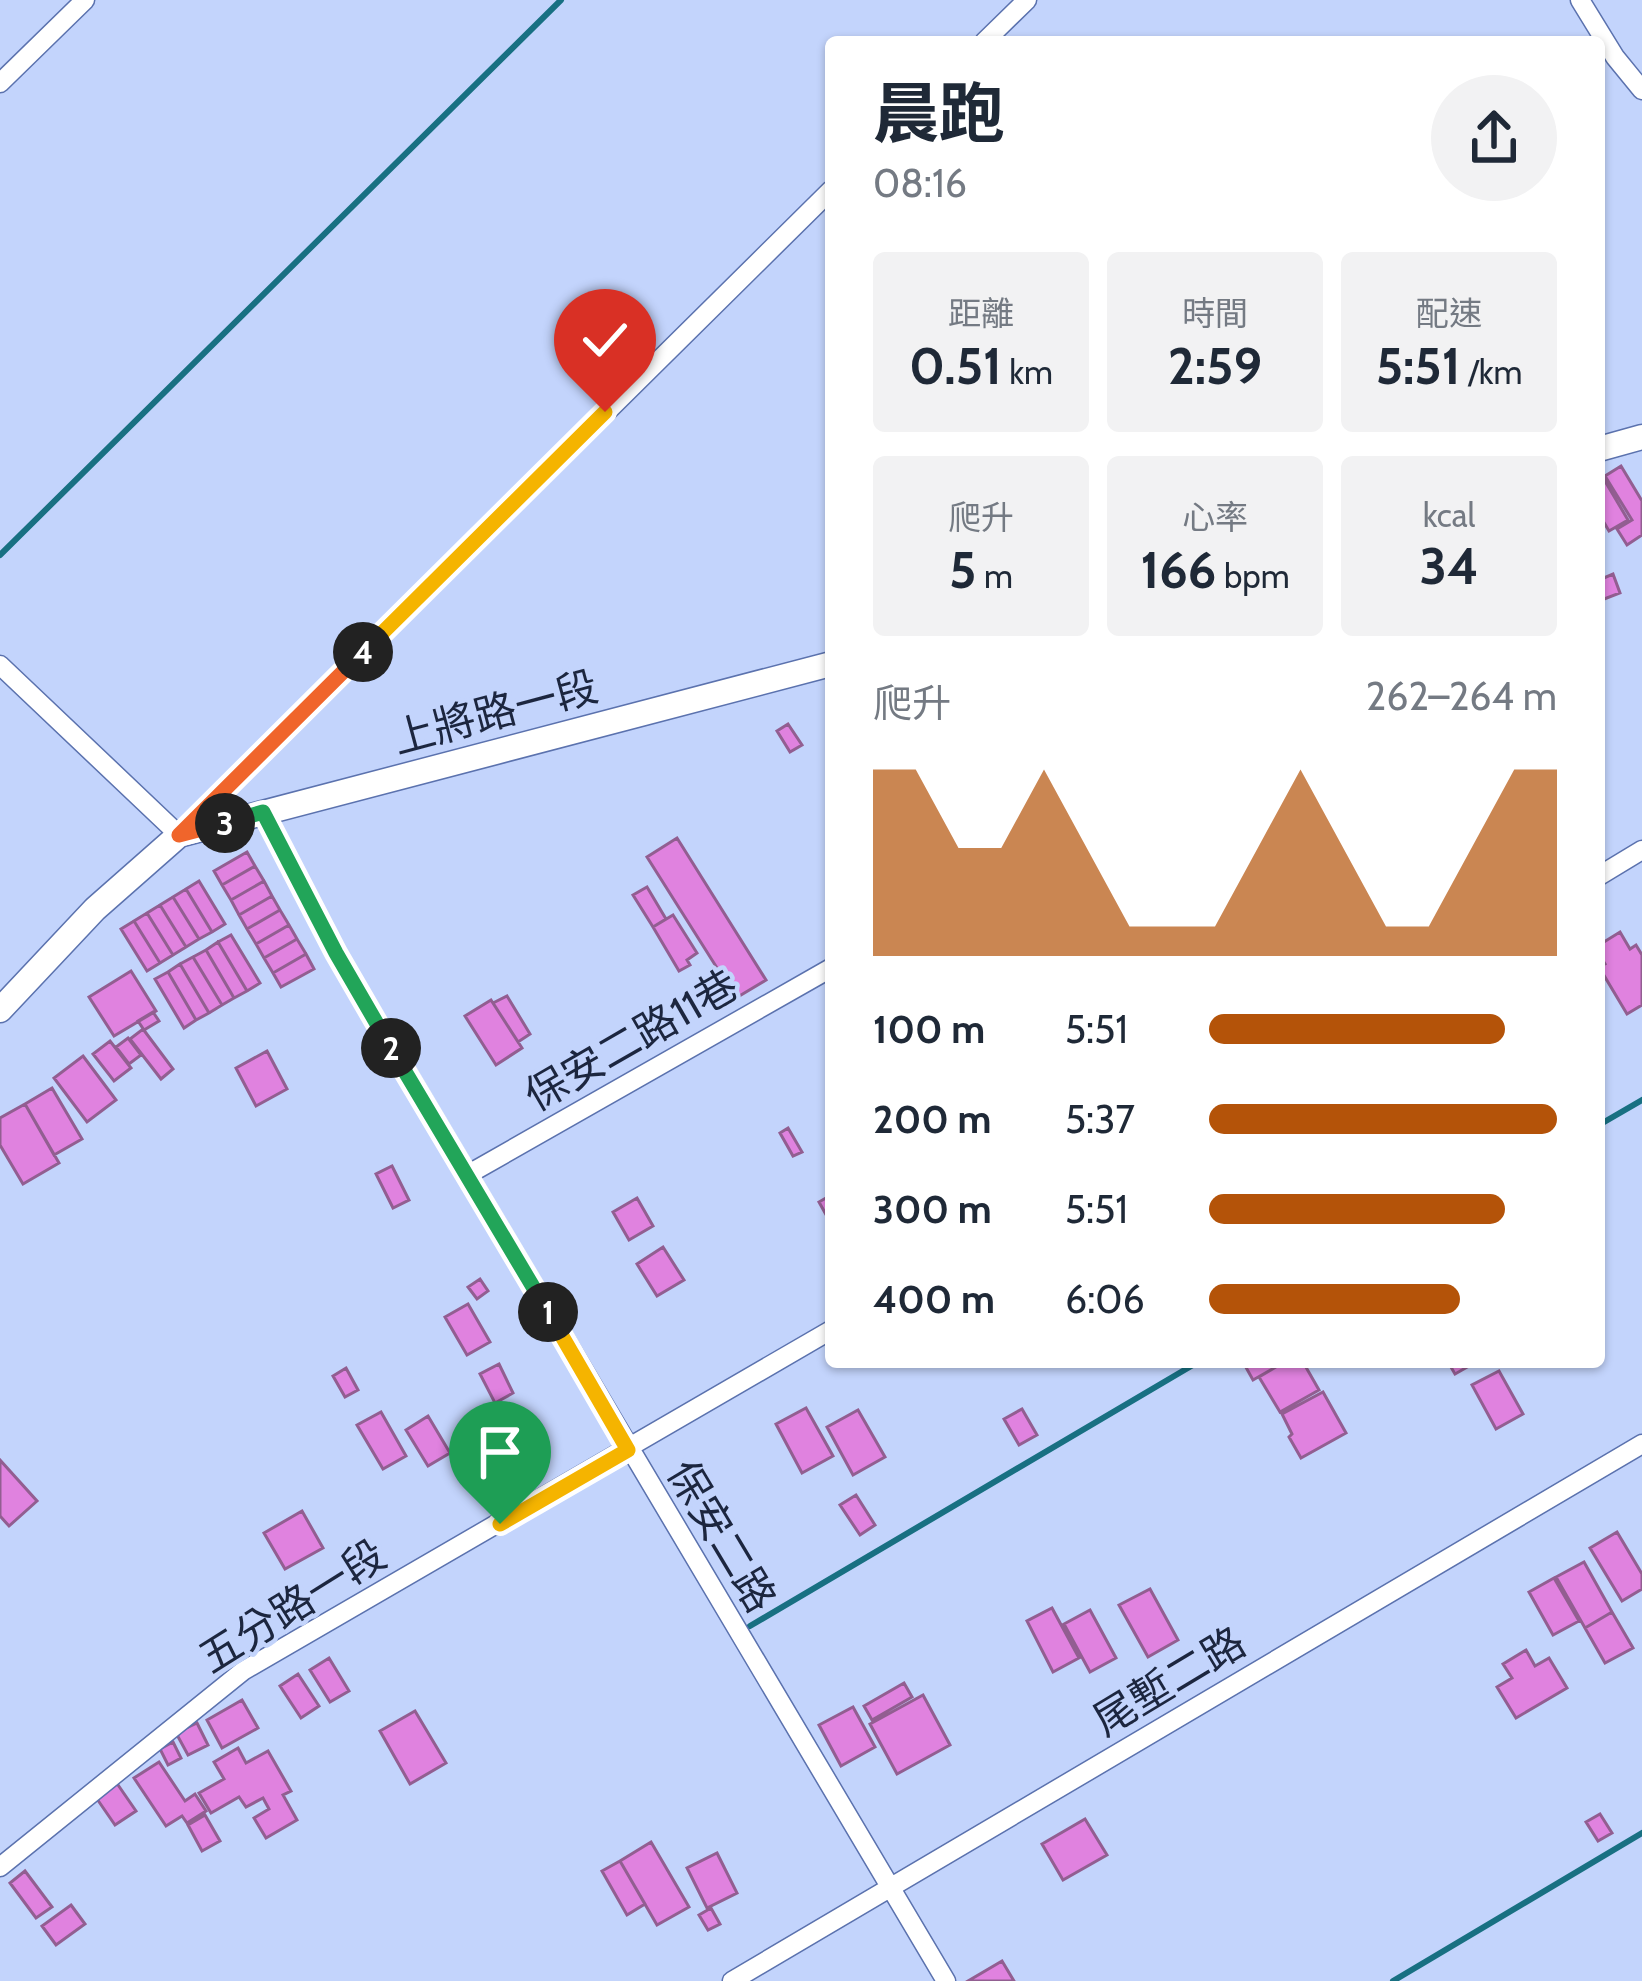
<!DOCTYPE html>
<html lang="zh-TW">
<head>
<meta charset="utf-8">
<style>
	body { margin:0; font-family:Cabin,"Noto Sans TC",sans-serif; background:#f2f2f3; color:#1f2937; height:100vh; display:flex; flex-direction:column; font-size:45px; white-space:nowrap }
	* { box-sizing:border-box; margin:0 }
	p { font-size:39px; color:#747a83 }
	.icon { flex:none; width:66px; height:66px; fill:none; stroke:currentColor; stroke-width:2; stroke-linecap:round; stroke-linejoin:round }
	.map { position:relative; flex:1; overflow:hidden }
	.drawer { position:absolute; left:825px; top:36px; width:780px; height:1332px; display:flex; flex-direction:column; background:#fff; border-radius:12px; box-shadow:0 3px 9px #0004 }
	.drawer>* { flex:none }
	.pin { position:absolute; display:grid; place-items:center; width:102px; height:102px; color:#fff; margin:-123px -51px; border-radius:50% 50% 50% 0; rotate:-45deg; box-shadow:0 0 12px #0007 }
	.pin .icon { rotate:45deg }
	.km { position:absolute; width:60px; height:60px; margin:-30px; border-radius:50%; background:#222; color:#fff; font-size:33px; line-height:60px; text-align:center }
	.round { display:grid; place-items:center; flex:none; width:126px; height:126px; border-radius:63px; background:#f2f2f3 }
	.head { display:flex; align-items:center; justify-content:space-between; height:204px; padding:0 48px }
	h1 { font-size:66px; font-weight:700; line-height:90px }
	.figures { display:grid; grid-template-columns:repeat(3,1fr); gap:18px; height:204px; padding:12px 48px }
	.figures div { display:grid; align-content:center; border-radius:12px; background:#f2f2f3; text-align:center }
	.figures b { font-size:51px; font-weight:700 }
	.figures small { font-size:33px; font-weight:400 }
	.figures p { font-size:33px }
	.chart { height:336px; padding:24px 48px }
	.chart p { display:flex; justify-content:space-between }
	.chart svg { width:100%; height:216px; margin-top:12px; fill:#b45309; opacity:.7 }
	ul { padding:0 48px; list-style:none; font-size:39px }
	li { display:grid; grid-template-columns:192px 144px 1fr; align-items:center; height:90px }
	li i { height:30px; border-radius:15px; background:#b45309 }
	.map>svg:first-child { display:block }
</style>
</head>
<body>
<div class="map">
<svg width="1642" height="1981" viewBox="0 0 1642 1981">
	<rect width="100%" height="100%" fill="#c3d4fc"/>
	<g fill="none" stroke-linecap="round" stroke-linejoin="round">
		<!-- stream -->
		<path stroke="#187082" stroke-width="6" d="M 0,555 L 561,0
			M 1599,1125 L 1642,1100
			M 750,1626 L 1198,1362
			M 1393,1981 L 1642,1833"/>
	</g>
	<!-- building -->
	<path fill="#e082df" stroke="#925e91" stroke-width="3" d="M 1621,466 L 1642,501 L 1642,535 L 1627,545 L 1617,529 L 1632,520 L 1605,476 Z
		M 1602,476 L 1628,520 L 1609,531 L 1599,514 L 1599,477 Z
		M 1613,574 L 1620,593 L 1599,601 L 1599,580 Z
		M 788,724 L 802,745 L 790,752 L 777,731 Z
		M 677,838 L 766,980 L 736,998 L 647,857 Z
		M 247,852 L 255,866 L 222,885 L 214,871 Z
		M 255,866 L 264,881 L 231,900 L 222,885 Z
		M 199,881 L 225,924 L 212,932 L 186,889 Z
		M 264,881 L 272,896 L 239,915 L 231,900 Z
		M 647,887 L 666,919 L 653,927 L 633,895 Z
		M 186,889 L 212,932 L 199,939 L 173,897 Z
		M 272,896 L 280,910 L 247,929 L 239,915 Z
		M 173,897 L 199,939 L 186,947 L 160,905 Z
		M 160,905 L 186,947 L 173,955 L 147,913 Z
		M 280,910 L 289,925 L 256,944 L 247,929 Z
		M 147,913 L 173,955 L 160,963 L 134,921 Z
		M 673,915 L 697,953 L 687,960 L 690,965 L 679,971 L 653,927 Z
		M 134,921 L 160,963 L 147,971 L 121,929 Z
		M 289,925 L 297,939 L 264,958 L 256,944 Z
		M 1620,932 L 1630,949 L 1636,945 L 1642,955 L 1642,1005 L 1627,1014 L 1599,967 L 1605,964 L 1599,954 L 1599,945 Z
		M 231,935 L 260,983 L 247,991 L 218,942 Z
		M 297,939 L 306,954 L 273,973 L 264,958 Z
		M 218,942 L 247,991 L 234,998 L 206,950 Z
		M 206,950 L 234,998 L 222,1005 L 193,957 Z
		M 306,954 L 314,969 L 281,987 L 273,973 Z
		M 193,957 L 222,1005 L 209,1013 L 180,964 Z
		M 180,964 L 209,1013 L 196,1020 L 168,972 Z
		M 131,971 L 156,1011 L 114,1036 L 89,997 Z
		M 168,972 L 196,1020 L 184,1028 L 155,979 Z
		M 507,996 L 530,1034 L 518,1042 L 493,1003 Z
		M 491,1000 L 522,1048 L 496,1065 L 465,1016 Z
		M 153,1012 L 159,1021 L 144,1030 L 138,1021 Z
		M 143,1029 L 173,1069 L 161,1079 L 130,1039 Z
		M 128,1038 L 141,1055 L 129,1064 L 116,1047 Z
		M 110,1041 L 131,1068 L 114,1081 L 93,1054 Z
		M 267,1051 L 287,1089 L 256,1106 L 236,1068 Z
		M 83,1056 L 116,1100 L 87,1122 L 54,1078 Z
		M 52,1088 L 82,1139 L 54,1155 L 25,1104 Z
		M 25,1104 L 59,1163 L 23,1184 L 0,1145 L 0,1118 Z
		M 788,1128 L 802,1152 L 793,1156 L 780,1133 Z
		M 392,1166 L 409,1200 L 393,1208 L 376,1174 Z
		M 831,1195 L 831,1219 L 829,1220 L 819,1202 Z
		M 637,1198 L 653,1226 L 629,1240 L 613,1212 Z
		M 663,1247 L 684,1280 L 657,1296 L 637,1264 Z
		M 480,1279 L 488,1291 L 477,1299 L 468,1287 Z
		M 468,1304 L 490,1342 L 467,1355 L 445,1317 Z
		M 1243,1362 L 1270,1362 L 1274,1368 L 1253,1380 Z
		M 1284,1362 L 1303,1362 L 1319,1390 L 1280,1412 L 1259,1377 Z
		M 1448,1362 L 1476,1362 L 1455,1374 Z
		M 499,1364 L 513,1393 L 495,1403 L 480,1374 Z
		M 346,1368 L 358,1390 L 345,1397 L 333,1376 Z
		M 1499,1371 L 1523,1414 L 1496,1429 L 1472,1385 Z
		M 1323,1392 L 1346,1433 L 1301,1458 L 1289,1437 L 1292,1434 L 1282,1414 Z
		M 806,1408 L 833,1456 L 802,1473 L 776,1424 Z
		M 1022,1409 L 1037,1435 L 1019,1445 L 1004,1419 Z
		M 858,1410 L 885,1457 L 853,1475 L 827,1427 Z
		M 381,1412 L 406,1456 L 383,1469 L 357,1425 Z
		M 428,1416 L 450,1453 L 428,1466 L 406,1430 Z
		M 0,1460 L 37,1501 L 9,1526 L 0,1516 Z
		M 856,1495 L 875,1525 L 860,1535 L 840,1505 Z
		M 302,1511 L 323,1548 L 285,1569 L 264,1533 Z
		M 1617,1532 L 1642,1574 L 1642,1589 L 1622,1601 L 1590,1548 Z
		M 1584,1562 L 1612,1612 L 1585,1628 L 1556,1577 Z
		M 1554,1578 L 1579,1621 L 1553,1635 L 1529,1592 Z
		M 1150,1589 L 1178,1640 L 1148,1657 L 1119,1605 Z
		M 1052,1608 L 1079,1658 L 1053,1672 L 1027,1621 Z
		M 1090,1610 L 1116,1658 L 1090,1672 L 1064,1624 Z
		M 1612,1612 L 1633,1648 L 1605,1663 L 1585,1628 Z
		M 1526,1650 L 1535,1666 L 1549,1658 L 1567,1688 L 1516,1718 L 1497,1687 L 1512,1678 L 1503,1664 Z
		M 329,1658 L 349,1691 L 330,1702 L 310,1670 Z
		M 298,1674 L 319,1706 L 301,1718 L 280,1686 Z
		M 904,1683 L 912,1697 L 872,1720 L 864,1706 Z
		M 923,1695 L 950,1745 L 897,1774 L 870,1724 Z
		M 242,1700 L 258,1728 L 222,1748 L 207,1720 Z
		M 853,1707 L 875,1747 L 841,1766 L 819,1725 Z
		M 415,1711 L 446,1763 L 410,1784 L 380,1731 Z
		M 197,1723 L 208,1745 L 188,1755 L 176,1733 Z
		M 173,1742 L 181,1758 L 168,1765 L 160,1749 Z
		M 238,1748 L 246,1763 L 268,1751 L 291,1791 L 283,1795 L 297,1820 L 266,1838 L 254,1818 L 269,1809 L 263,1798 L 246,1807 L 239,1797 L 211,1813 L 199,1793 L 224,1779 L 214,1762 Z
		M 159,1762 L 185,1801 L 195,1794 L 206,1811 L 187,1823 L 182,1816 L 166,1826 L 134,1778 Z
		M 116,1782 L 136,1811 L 115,1825 L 95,1796 Z
		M 1600,1814 L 1612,1833 L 1598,1841 L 1586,1822 Z
		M 205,1815 L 220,1841 L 202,1851 L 188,1825 Z
		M 1085,1819 L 1107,1855 L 1063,1880 L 1042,1844 Z
		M 651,1842 L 689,1907 L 657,1925 L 620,1861 Z
		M 717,1853 L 737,1893 L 707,1908 L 687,1868 Z
		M 620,1861 L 645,1904 L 627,1915 L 602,1871 Z
		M 25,1871 L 52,1907 L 36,1918 L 10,1883 Z
		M 71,1905 L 85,1924 L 56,1945 L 42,1926 Z
		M 711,1908 L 720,1924 L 708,1930 L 699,1915 Z
		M 1002,1961 L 1014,1981 L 968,1981 Z"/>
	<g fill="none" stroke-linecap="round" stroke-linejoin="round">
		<defs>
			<path id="street" d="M 1580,0 L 1615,57 L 1642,90
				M 984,42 L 1027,0
				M 0,83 L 85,0
				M 0,665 L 179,835 L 831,190
				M 263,812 L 336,953 L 946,1981
				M 1599,876 L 1642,850
				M 467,1175 L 831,968
				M 0,1867 L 243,1671 L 831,1330
				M 732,1981 L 1642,1444"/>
			<path id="secondary" d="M 1599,449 L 1642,437
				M 0,1010 L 95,909 L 179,835 L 831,664"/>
		</defs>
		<!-- street casing -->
		<use href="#street" stroke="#5b72ae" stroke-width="21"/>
		<!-- secondary casing -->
		<use href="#secondary" stroke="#5b72ae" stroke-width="27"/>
		<!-- street -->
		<use href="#street" stroke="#fff" stroke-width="18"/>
		<!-- secondary -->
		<use href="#secondary" stroke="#fff" stroke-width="24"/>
	</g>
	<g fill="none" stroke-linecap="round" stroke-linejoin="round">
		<defs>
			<path id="split-1" d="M 500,1524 L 628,1450 L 548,1312"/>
			<path id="split-2" d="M 391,1048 L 548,1312"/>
			<path id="split-3" d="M 225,823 L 263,812 L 336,953 L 391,1048"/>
			<path id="split-4" d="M 225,823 L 179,835 L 363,652"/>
			<path id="split-5" d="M 363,652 L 605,412"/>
		</defs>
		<!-- split-1 casing -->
		<use href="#split-1" stroke="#fff" stroke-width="24"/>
		<!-- split-2 casing -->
		<use href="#split-2" stroke="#fff" stroke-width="24"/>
		<!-- split-3 casing -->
		<use href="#split-3" stroke="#fff" stroke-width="24"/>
		<!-- split-4 casing -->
		<use href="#split-4" stroke="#fff" stroke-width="24"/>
		<!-- split-5 casing -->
		<use href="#split-5" stroke="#fff" stroke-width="24"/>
		<!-- split-1 -->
		<use href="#split-1" stroke="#f5b400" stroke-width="15"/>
		<!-- split-2 -->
		<use href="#split-2" stroke="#22a559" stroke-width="15"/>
		<!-- split-3 -->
		<use href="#split-3" stroke="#22a559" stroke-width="15"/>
		<!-- split-4 -->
		<use href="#split-4" stroke="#f0652b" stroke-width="15"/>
		<!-- split-5 -->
		<use href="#split-5" stroke="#f5b400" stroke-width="15"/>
	</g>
	<g text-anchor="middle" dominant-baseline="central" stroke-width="9" stroke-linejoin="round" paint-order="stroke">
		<!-- street labels -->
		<g font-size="42" fill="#1c263f" stroke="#c3d4fc">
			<text transform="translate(495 712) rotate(-15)">上將路一段</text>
			<text transform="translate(631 1040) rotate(-30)">保安二路11巷</text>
			<text transform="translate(722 1536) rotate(59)">保安二路</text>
			<text transform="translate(292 1606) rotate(-32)">五分路一段</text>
			<text transform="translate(1169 1681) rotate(-31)">尾塹二路</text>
		</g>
	</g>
</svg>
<div class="pin" style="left:500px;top:1524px;background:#1e9e55"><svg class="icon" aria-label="arrive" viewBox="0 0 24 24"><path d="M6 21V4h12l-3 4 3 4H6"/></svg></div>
<div class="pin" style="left:605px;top:412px;background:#d93025"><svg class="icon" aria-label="check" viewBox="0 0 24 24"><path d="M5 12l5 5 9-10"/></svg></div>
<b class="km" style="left:548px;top:1312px">1</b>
<b class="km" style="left:391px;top:1048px">2</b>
<b class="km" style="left:225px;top:823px">3</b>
<b class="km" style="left:363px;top:652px">4</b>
<section class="drawer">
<div class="head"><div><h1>晨跑</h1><p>08:16</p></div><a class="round"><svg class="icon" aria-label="share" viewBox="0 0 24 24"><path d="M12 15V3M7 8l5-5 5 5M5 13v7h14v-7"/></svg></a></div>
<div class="figures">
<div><p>距離</p><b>0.51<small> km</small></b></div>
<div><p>時間</p><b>2:59</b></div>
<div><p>配速</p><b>5:51<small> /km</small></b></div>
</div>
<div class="figures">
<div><p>爬升</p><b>5<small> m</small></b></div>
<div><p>心率</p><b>166<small> bpm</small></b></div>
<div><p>kcal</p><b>34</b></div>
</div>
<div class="chart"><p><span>爬升</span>262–264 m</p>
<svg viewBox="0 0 160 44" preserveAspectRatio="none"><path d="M0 44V6L10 6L20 22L30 22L40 6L50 22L60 38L70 38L80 38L90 22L100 6L110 22L120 38L130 38L140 22L150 6L160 6V44z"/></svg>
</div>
<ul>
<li><b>100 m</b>5:51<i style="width:85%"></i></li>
<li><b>200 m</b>5:37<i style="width:100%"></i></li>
<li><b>300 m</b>5:51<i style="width:85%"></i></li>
<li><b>400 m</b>6:06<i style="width:72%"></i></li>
</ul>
</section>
</div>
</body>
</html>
